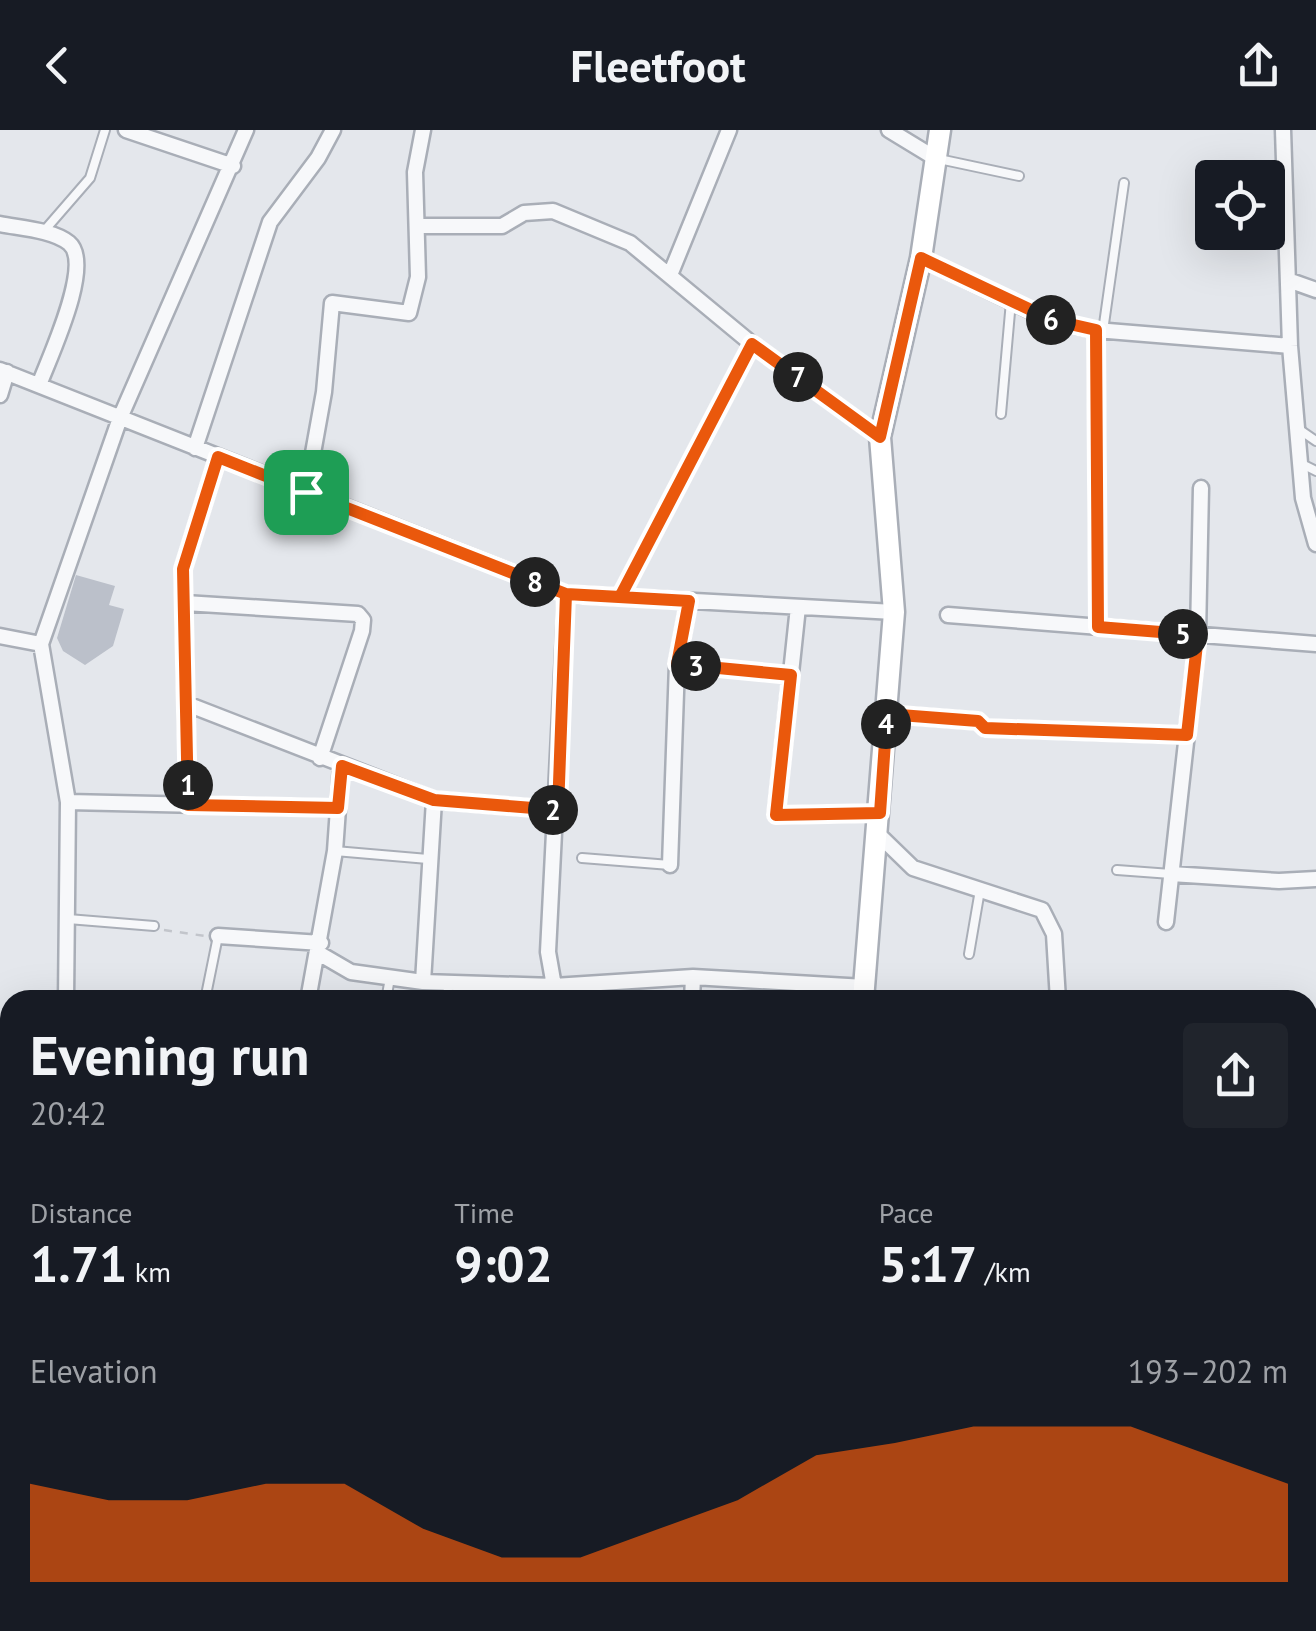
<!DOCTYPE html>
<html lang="en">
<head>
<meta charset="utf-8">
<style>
	body { margin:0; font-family:"PT Sans",sans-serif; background:#20242c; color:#f1f3f6; height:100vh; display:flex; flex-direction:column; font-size:38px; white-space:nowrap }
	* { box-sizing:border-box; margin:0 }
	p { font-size:32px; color:#9ea1a6 }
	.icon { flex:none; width:55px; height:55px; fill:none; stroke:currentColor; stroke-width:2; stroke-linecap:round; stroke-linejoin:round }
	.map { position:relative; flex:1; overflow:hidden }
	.details { position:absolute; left:0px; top:860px; width:1318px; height:642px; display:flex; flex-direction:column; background:#171b24; border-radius:30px 30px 0 0; box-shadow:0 10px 40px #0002 }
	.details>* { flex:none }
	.tools { position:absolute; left:1195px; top:30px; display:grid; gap:20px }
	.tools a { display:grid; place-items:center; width:90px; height:90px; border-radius:10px; background:#171b24; box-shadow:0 10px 40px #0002; font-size:50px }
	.pin { position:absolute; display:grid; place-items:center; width:85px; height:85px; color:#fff; margin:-42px; border-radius:20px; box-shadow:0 5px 15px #0006 }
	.km { position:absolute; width:50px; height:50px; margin:-25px; border-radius:50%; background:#222; color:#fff; font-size:28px; line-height:50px; text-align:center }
	.round { display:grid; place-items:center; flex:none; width:105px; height:105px; border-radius:10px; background:#20242c }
	.summary { display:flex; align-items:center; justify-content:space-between; height:170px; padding:0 30px }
	h1 { font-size:55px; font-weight:700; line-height:75px }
	.metrics { display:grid; grid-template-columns:repeat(3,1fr); gap:15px; height:170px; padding:10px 30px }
	.metrics div { display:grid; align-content:center }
	.metrics b { font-size:50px; font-weight:700 }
	.metrics small { font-size:28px; font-weight:400 }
	.metrics p { font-size:28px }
	.chart { height:280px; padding:20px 30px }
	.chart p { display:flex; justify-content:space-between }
	.chart svg { width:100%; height:180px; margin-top:10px; fill:#ea580c; opacity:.7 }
	header { display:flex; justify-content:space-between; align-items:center; height:130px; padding:0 30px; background:#171b24; font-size:45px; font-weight:700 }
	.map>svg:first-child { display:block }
</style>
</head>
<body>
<header><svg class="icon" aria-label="back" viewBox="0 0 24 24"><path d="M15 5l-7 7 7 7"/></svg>Fleetfoot<svg class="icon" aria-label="share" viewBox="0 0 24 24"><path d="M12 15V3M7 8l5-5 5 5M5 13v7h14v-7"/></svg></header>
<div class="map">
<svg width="1316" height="1501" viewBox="0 0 1316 1501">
	<rect width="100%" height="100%" fill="#e4e7ec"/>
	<!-- building -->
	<path fill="#bbc0ca" d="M 76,445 L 115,456 L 109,475 L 124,479 L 113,516 L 85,535 L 63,521 L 57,508 Z"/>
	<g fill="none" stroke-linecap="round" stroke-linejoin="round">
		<defs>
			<path id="lane" d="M 939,29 L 1019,46
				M 44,101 L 90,48 L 105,0
				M 1103,201 L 1124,53
				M 1001,284 L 1011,171
				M 1297,298 L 1316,311
				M 1300,333 L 1316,341
				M 677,534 L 791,545
				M 335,721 L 428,729
				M 582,728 L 670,735
				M 1117,740 L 1171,744
				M 68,789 L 154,796
				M 969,824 L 980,760
				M 205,870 L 218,806
				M 386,870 L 390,848
				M 446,870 L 449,853
				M 277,1501 L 281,1492"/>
			<path id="street" d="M 126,0 L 233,36
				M 889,0 L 935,28
				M 1283,0 L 1290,216 L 1303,368 L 1316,414
				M 0,94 C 20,98 53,100 69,113 C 94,134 49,228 39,255
				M 419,96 L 502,96 L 524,83 L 553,81 L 630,113 L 752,214 L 880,307
				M 921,128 L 1052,191 L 1096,200 L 1290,216
				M 670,145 L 729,0
				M 1288,150 L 1316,160
				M 1096,200 L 1098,497
				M 0,240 L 566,464 L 894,482
				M 0,265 L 7,242
				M 195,318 L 270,92 L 318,28 L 333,0
				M 306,362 L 324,262 L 332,173 L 409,183 L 418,147 L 415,42 L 423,0
				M 620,467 L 752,214
				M 185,473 L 358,484 L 363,490 L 362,501 L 320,628
				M 798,477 L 776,685 L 880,683
				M 948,485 L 1316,514
				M 0,506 L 41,514
				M 187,574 L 434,670 L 558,680
				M 887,584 L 978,591 L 985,598 L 1187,605
				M 68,672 L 338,678
				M 188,675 L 183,439 L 218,327
				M 879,705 L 913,738 L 1042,780 L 1054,804 L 1058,870
				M 670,735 L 677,534 L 689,471
				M 1171,744 L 1279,751 L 1316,749
				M 1166,792 L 1198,505 L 1201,358
				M 218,806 L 321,813
				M 320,824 L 351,842 L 423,852 L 554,856 L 693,847 L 865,857
				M 423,852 L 434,670
				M 554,856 L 548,822 L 566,464
				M 66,870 L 68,672 L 41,514 L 120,288 L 246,0
				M 308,870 L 335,721 L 341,636
				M 692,870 L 693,847
				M 0,1100 L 10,1092
				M 1308,1130 L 1316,1130
				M 0,1384 L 10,1390
				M 725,1492 L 740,1501
				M 22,1501 L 23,1492
				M 554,1501 L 557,1492
				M 1275,1501 L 1275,1492"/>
			<path id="secondary" d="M 863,870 L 894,482 L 880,307 L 921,128 L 940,0
				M 745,1501 L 748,1492"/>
		</defs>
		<!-- lane casing -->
		<use href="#lane" stroke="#a9aeb7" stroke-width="12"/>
		<!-- street casing -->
		<use href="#street" stroke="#a9aeb7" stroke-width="19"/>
		<!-- secondary casing -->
		<use href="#secondary" stroke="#a9aeb7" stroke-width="25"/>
		<!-- path -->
		<path stroke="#c2c5cb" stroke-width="2.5" stroke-dasharray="8 8" stroke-linecap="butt" d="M 164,800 L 205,806"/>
		<!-- lane -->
		<use href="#lane" stroke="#f7f8fa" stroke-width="8"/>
		<!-- street -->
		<use href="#street" stroke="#f7f8fa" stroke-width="14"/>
		<!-- secondary -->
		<use href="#secondary" stroke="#fff" stroke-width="20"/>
	</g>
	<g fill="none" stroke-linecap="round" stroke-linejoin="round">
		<defs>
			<path id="route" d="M 306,362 L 218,327 L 183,439 L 188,675 L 338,678 L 342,636 L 434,670 L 558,680 L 566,464 L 689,471 L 677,534 L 791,545 L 776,685 L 880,683 L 887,584 L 978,591 L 985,598 L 1187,605 L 1198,505 L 1098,497 L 1096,200 L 1052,190 L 921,128 L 880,307 L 752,214 L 620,467 L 566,464 L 306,362"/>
		</defs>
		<!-- route casing -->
		<use href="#route" stroke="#fff" stroke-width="20"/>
		<!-- route -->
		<use href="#route" stroke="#ea580c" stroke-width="12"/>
	</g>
</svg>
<div class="tools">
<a><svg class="icon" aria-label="locate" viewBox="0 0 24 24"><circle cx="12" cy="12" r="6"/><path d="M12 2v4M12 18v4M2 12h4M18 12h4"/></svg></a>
</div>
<div class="pin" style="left:306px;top:362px;background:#1e9e55"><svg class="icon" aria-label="arrive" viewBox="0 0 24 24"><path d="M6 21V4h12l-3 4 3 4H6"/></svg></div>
<b class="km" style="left:188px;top:655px">1</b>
<b class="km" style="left:553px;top:680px">2</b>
<b class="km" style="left:696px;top:536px">3</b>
<b class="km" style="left:886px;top:594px">4</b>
<b class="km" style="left:1183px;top:504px">5</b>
<b class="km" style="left:1051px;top:190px">6</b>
<b class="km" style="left:798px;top:247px">7</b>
<b class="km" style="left:535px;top:452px">8</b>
<section class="details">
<div class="summary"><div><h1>Evening run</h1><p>20:42</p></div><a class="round"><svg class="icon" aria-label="share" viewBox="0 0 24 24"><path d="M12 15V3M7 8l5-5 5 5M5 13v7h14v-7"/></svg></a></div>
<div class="metrics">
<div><p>Distance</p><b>1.71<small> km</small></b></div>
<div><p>Time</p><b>9:02</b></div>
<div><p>Pace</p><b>5:17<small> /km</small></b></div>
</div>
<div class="chart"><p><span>Elevation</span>193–202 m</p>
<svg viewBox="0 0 160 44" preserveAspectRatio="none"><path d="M0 44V20L10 24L20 24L30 20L40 20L50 31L60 38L70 38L80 31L90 24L100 13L110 10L120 6L130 6L140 6L150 13L160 20V44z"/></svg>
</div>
</section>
</div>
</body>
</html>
